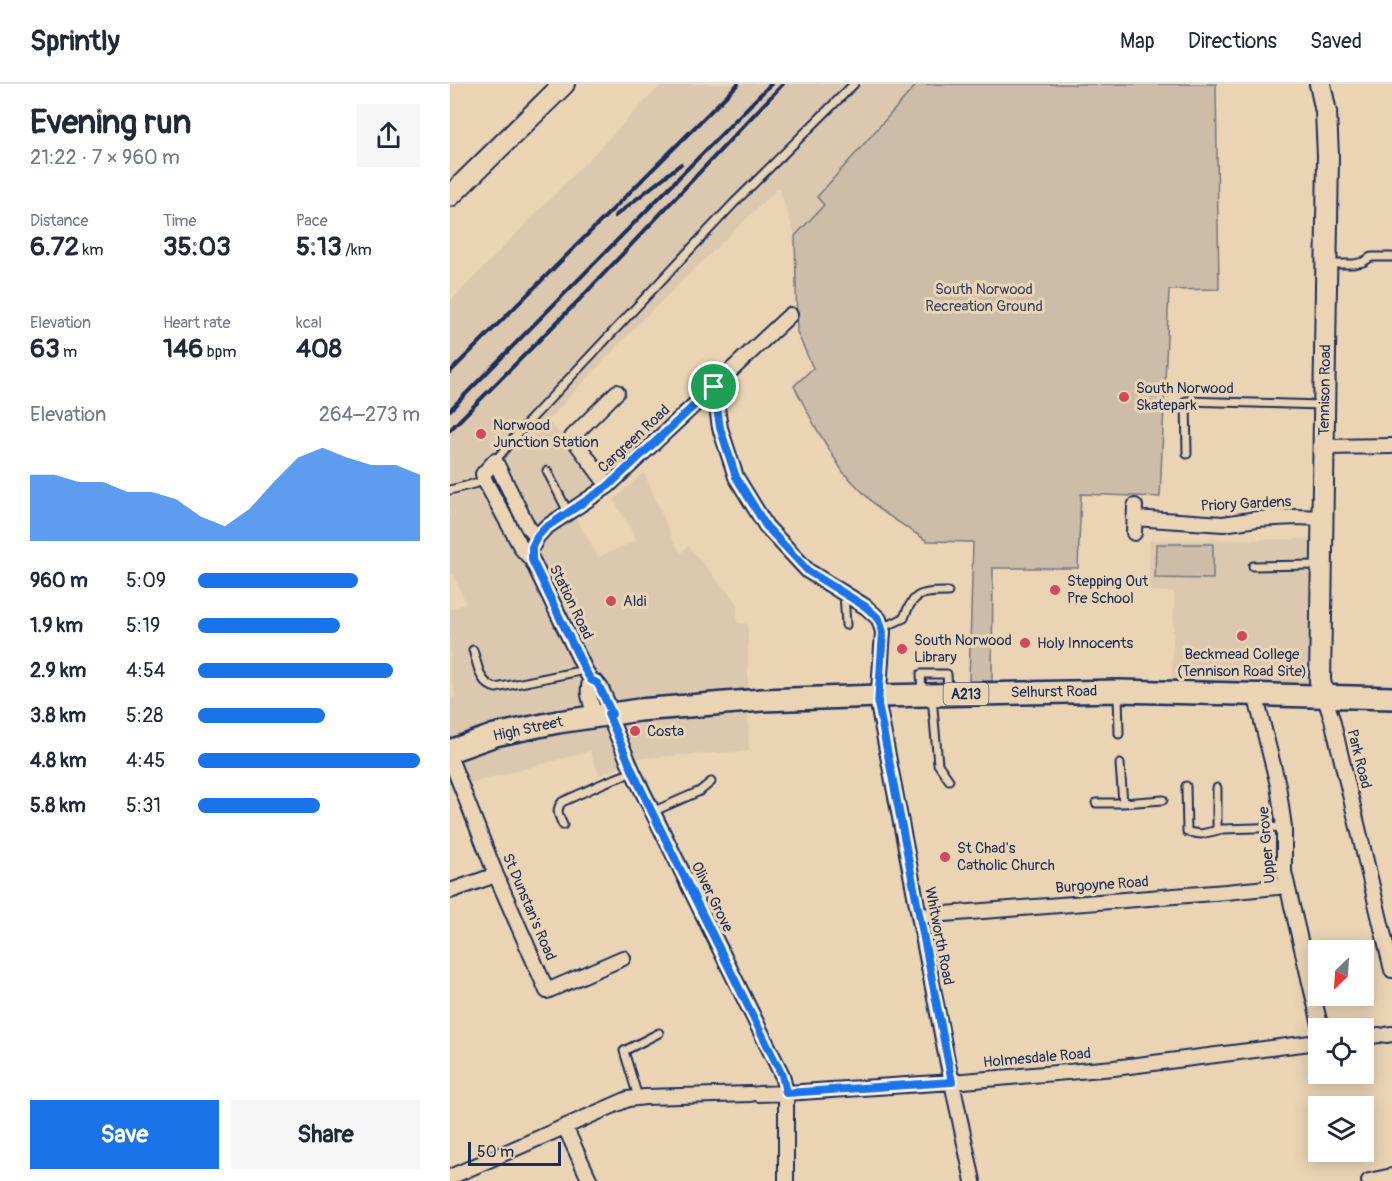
<!DOCTYPE html>
<html lang="en">
<head>
<meta charset="utf-8">
<style>
	body { margin:0; font-family:Pangolin,sans-serif; background:#f6f6f7; color:#1f2937; height:100vh; display:flex; flex-direction:column; font-size:22px; white-space:nowrap }
	* { box-sizing:border-box; margin:0 }
	p { font-size:20px; color:#747a83 }
	.icon { flex:none; width:33px; height:33px; fill:none; stroke:currentColor; stroke-width:2; stroke-linecap:round; stroke-linejoin:round }
	.map { position:relative; flex:1; overflow:hidden }
	.side { display:flex; flex-direction:column; background:#fff; width:450px }
	.side>* { flex:none }
	.needle { width:39px; rotate:205deg }
	.buttons { position:absolute; left:858px; top:856px; display:grid; gap:12px }
	.buttons a { display:grid; place-items:center; width:66px; height:66px; border-radius:0px; background:#fff; box-shadow:0 3px 15px #0003; font-size:30px }
	.scale { position:absolute; left:18px; bottom:15px; width:93px; box-sizing:border-box; padding-left:6px; border:3px solid #1b2f5e; border-top:0; font-size:16px; line-height:21px; white-space:nowrap; color:#1b2f5e; -webkit-text-stroke:4px #ead4b4; paint-order:stroke }
	.pin { position:absolute; display:grid; place-items:center; width:51px; height:51px; color:#fff; margin:-26px; border:3px solid #fff; border-radius:50%; box-shadow:0 2px 6px #0007 }
	.round { display:grid; place-items:center; flex:none; width:63px; height:63px; border-radius:0px; background:#f6f6f7 }
	.headline { display:flex; align-items:center; justify-content:space-between; height:102px; padding:0 30px }
	h1 { font-size:33px; font-weight:700; line-height:45px }
	.figures { display:grid; grid-template-columns:repeat(3,1fr); gap:9px; height:102px; padding:6px 30px }
	.figures div { display:grid; align-content:center }
	.figures b { font-size:26px; font-weight:700 }
	.figures small { font-size:16px; font-weight:400 }
	.figures p { font-size:16px }
	.chart { height:168px; padding:12px 30px }
	.chart p { display:flex; justify-content:space-between }
	.chart svg { width:100%; height:108px; margin-top:6px; fill:#1a73e8; opacity:.7 }
	.button { display:flex; gap:12px; margin-top:auto; padding:12px 30px }
	.button a { flex:1; height:69px; border-radius:0px; background:#1a73e8; color:#fff; font-size:24px; font-weight:700; line-height:69px; text-align:center }
	.button a+a { background:#f6f6f7; color:#1f2937 }
	ul { padding:0 30px; list-style:none; font-size:20px }
	li { display:grid; grid-template-columns:96px 72px 1fr; align-items:center; height:45px }
	li i { height:15px; border-radius:8px; background:#1a73e8 }
	header { display:flex; align-items:center; gap:36px; box-sizing:border-box; height:84px; padding:0 30px; background:#fff; border-bottom:2px solid #e0e1e3 }
	header strong { font-size:28px }
	nav { display:flex; gap:33px; margin-inline-start:auto; font-size:21px }
	main { display:flex; flex:1; min-height:0 }
	.map>svg:first-child { display:block }
</style>
</head>
<body>
<header>
<strong>Sprintly</strong>
<nav><a>Map</a><a>Directions</a><a>Saved</a></nav>
</header>
<main>
<section class="side">
<div class="headline"><div><h1>Evening run</h1><p>21:22 · 7 × 960 m</p></div><a class="round"><svg class="icon" aria-label="share" viewBox="0 0 24 24"><path d="M12 15V3M7 8l5-5 5 5M5 13v7h14v-7"/></svg></a></div>
<div class="figures">
<div><p>Distance</p><b>6.72<small> km</small></b></div>
<div><p>Time</p><b>35:03</b></div>
<div><p>Pace</p><b>5:13<small> /km</small></b></div>
</div>
<div class="figures">
<div><p>Elevation</p><b>63<small> m</small></b></div>
<div><p>Heart rate</p><b>146<small> bpm</small></b></div>
<div><p>kcal</p><b>408</b></div>
</div>
<div class="chart"><p><span>Elevation</span>264–273 m</p>
<svg viewBox="0 0 160 44" preserveAspectRatio="none"><path d="M0 44V17L10 17L20 20L30 20L40 24L50 24L60 27L70 34L80 38L90 31L100 20L110 10L120 6L130 10L140 13L150 13L160 17V44z"/></svg>
</div>
<ul>
<li><b>960 m</b>5:09<i style="width:72%"></i></li>
<li><b>1.9 km</b>5:19<i style="width:64%"></i></li>
<li><b>2.9 km</b>4:54<i style="width:88%"></i></li>
<li><b>3.8 km</b>5:28<i style="width:57%"></i></li>
<li><b>4.8 km</b>4:45<i style="width:100%"></i></li>
<li><b>5.8 km</b>5:31<i style="width:55%"></i></li>
</ul>
<div class="button"><a>Save</a><a>Share</a></div>
</section>
<div class="map">
<svg width="942" height="1097" viewBox="0 0 942 1097">
	<rect width="100%" height="100%" fill="#ead4b4"/>
	<filter id="ink" filterUnits="userSpaceOnUse"><feTurbulence type="fractalNoise" baseFrequency=".0167" numOctaves="2"/><feDisplacementMap in="SourceGraphic" scale="12" xChannelSelector="R" yChannelSelector="G"/><feConvolveMatrix kernelMatrix="1 2 1 2 8 2 1 2 1" color-interpolation-filters="sRGB"/></filter>
	<g filter="url(#ink)">
		<!-- built -->
		<path fill="#dbc8ae" d="M 212,0 L 467,0 L 367,113 L 374,121 L 345,152 L 329,103 L 190,238 L 97,337 L 119,357 L 149,398 L 118,420 L 148,473 L 187,456 L 164,416 L 194,388 L 222,454 L 231,469 L 238,462 L 287,519 L 287,539 L 298,540 L 298,629 L 299,667 L 188,674 L 149,691 L 140,667 L 18,700 L 0,707 L 0,615 L 6,612 L 0,590 L 0,526 L 16,519 L 3,490 L 0,491 L 0,413 L 26,406 L 0,409 L 0,218 Z
			M 862,455 L 860,601 L 722,596 L 724,508 L 698,507 L 700,456 Z"/>
		<!-- green -->
		<path fill="#ccbca8" stroke="#747683" stroke-width="1.5" d="M 467,0 L 766,0 L 769,205 L 719,206 L 710,413 L 631,410 L 628,484 L 543,484 L 542,597 L 519,597 L 523,458 L 477,457 L 430,426 L 393,388 L 366,344 L 344,302 L 363,284 L 347,248 L 345,152 L 374,121 L 367,113 Z
			M 706,460 L 763,460 L 763,495 L 705,494 Z"/>
		<g fill="none" stroke-linecap="round" stroke-linejoin="round">
			<defs>
				<path id="lane" d="M 879,180 L 904,180 L 913,178 L 921,173 L 942,173
					M 737,370 L 736,317 L 872,321
					M 45,377 L 68,349 L 284,119 L 404,0
					M 97,387 L 118,428
					M 0,406 L 35,397
					M 803,482 L 870,481
					M 394,510 L 396,541
					M 431,542 L 441,540 L 454,534 C 463,508 472,508 498,508
					M 23,566 C 28,581 29,600 46,604 L 135,586
					M 668,609 L 669,650
					M 472,610 L 471,590 L 497,590 L 498,608
					M 482,613 L 488,680 L 499,696
					M 670,680 L 673,719 L 713,716
					M 736,702 L 737,748 L 751,750 L 773,745 L 834,743
					M 646,719 L 673,719
					M 202,728 L 250,707 L 261,698
					M 113,741 C 109,732 105,726 112,718 L 156,698 L 183,688
					M 767,746 L 767,704
					M 188,1013 L 174,967 L 209,949"/>
				<path id="street" d="M 264,303 L 270,344 L 286,393 L 316,442 L 358,487 L 416,523 L 429,535 L 433,548 L 428,620 L 495,966 L 523,1097
					M 874,363 L 942,362
					M 158,402 L 122,353 L 167,308
					M 684,434 L 773,440 L 807,435 L 845,433 L 874,434
					M 684,449 L 685,422
					M 87,453 L 78,443 L 45,377 L 33,390 L 35,397 L 72,465 L 82,476 L 135,586 L 141,596 L 147,599 L 151,604 L 162,630
					M 83,461 L 87,453 L 95,444 L 158,402 L 340,231
					M 141,596 C 135,608 142,620 145,632
					M 805,610 L 828,701 L 834,743 L 834,788 L 871,945
					M 874,612 L 882,635 L 942,886
					M 158,630 L 183,688 L 332,991 L 336,1009 L 336,1097
					M 0,674 L 46,791 L 97,907 L 173,874
					M 0,807 L 46,791
					M 469,832 L 776,808 L 837,802
					M 936,951 L 942,950
					M 914,953 L 929,951
					M 308,1010 L 336,1009 L 502,998 L 664,984 L 868,958
					M 115,1043 L 140,1097
					M 0,1093 L 178,1015 L 195,1013 L 301,1010
					M 919,1097 L 942,1092"/>
				<path id="secondary" d="M 870,0 L 876,28 L 878,72 L 870,597 L 874,612
					M 0,112 L 114,0"/>
				<path id="primary" d="M 0,667 L 45,651 L 108,638 L 189,626 L 312,616 L 429,612 L 668,607 L 942,614"/>
			</defs>
			<!-- lane casing -->
			<use href="#lane" stroke="#1b2f5e" stroke-width="11"/>
			<!-- street casing -->
			<use href="#street" stroke="#1b2f5e" stroke-width="18"/>
			<!-- secondary casing -->
			<use href="#secondary" stroke="#1b2f5e" stroke-width="24"/>
			<!-- primary casing -->
			<use href="#primary" stroke="#1b2f5e" stroke-width="26"/>
			<!-- lane -->
			<use href="#lane" stroke="#ead4b4" stroke-width="7"/>
			<!-- street -->
			<use href="#street" stroke="#ead4b4" stroke-width="14"/>
			<!-- secondary -->
			<use href="#secondary" stroke="#ead4b4" stroke-width="20"/>
			<!-- primary -->
			<use href="#primary" stroke="#ead4b4" stroke-width="21"/>
			<!-- rail -->
			<path stroke="#1b2f5e" stroke-width="4" d="M 165,132 L 231,80
				M 0,288 L 288,0
				M 0,326 L 321,0
				M 0,346 L 129,216 L 333,0"/>
		</g>
	</g>
	<g fill="none" stroke-linecap="round" stroke-linejoin="round" filter="url(#ink)">
		<defs>
			<path id="route" d="M 264,303 L 270,344 L 286,393 L 316,442 L 358,487 L 416,523 L 429,535 L 433,548 L 428,620 L 502,998 L 336,1009 L 332,991 L 202,728 L 183,688 L 158,630 L 162,630 L 150,604 L 147,599 L 141,596 L 135,586 L 82,476 L 82,463 L 87,453 L 95,444 L 158,402 Z"/>
		</defs>
		<!-- route casing -->
		<use href="#route" stroke="#fff" stroke-width="12"/>
		<!-- route -->
		<use href="#route" stroke="#1a73e8" stroke-width="8"/>
	</g>
	<!-- markers -->
	<g fill="#d1495b" stroke="#ead4b4" stroke-width="2">
		<circle cx="674" cy="313" r="6"/>
		<circle cx="31" cy="350" r="6"/>
		<circle cx="605" cy="506" r="6"/>
		<circle cx="161" cy="517" r="6"/>
		<circle cx="792" cy="552" r="6"/>
		<circle cx="575" cy="559" r="6"/>
		<circle cx="452" cy="565" r="6"/>
		<circle cx="185" cy="647" r="6"/>
		<circle cx="495" cy="773" r="6"/>
	</g>
	<g text-anchor="middle" dominant-baseline="central" stroke-width="6" stroke-linejoin="round" paint-order="stroke">
		<!-- shield labels -->
		<rect fill="#ead4b4" stroke="#596078" stroke-width="1.5" x="493.5" y="599" width="45" height="22" rx="4.5"/>
		<g font-size="14" font-weight="bold" fill="#1b2f5e">
			<text x="516" y="610">A213</text>
		</g>
		<!-- park labels -->
		<g font-size="15" fill="#364469" stroke="#ead4b4">
			<text x="534" y="205">South Norwood<tspan x="534" dy="17">Recreation Ground</tspan></text>
		</g>
		<!-- poi labels -->
		<g font-size="15" fill="#1b2f5e" stroke="#ead4b4" text-anchor="start">
			<text x="686" y="304">South Norwood<tspan x="686" dy="17">Skatepark</tspan></text>
			<text x="43" y="341">Norwood<tspan x="43" dy="17">Junction Station</tspan></text>
			<text x="617" y="497">Stepping Out<tspan x="617" dy="17">Pre School</tspan></text>
			<text x="173" y="517">Aldi</text>
			<text x="464" y="556">South Norwood<tspan x="464" dy="17">Library</tspan></text>
			<text x="587" y="559">Holy Innocents</text>
			<text x="792" y="570" text-anchor="middle">Beckmead College<tspan x="792" dy="17">(Tennison Road Site)</tspan></text>
			<text x="197" y="647">Costa</text>
			<text x="507" y="764">St Chad's<tspan x="507" dy="17">Catholic Church</tspan></text>
		</g>
		<!-- street labels -->
		<g font-size="15" fill="#1b2f5e" stroke="#ead4b4">
			<text transform="translate(875 306) rotate(-89)">Tennison Road</text>
			<text transform="translate(184 355) rotate(-43)">Cargreen Road</text>
			<text transform="translate(796 420) rotate(-3)">Priory Gardens</text>
			<text transform="translate(121 518) rotate(64)">Station Road</text>
			<text transform="translate(604 608) rotate(-1)">Selhurst Road</text>
			<text transform="translate(78 645) rotate(-12)">High Street</text>
			<text transform="translate(909 675) rotate(76)">Park Road</text>
			<text transform="translate(817 761) rotate(-95)">Upper Grove</text>
			<text transform="translate(652 801) rotate(-4)">Burgoyne Road</text>
			<text transform="translate(262 813) rotate(64)">Oliver Grove</text>
			<text transform="translate(79 823) rotate(67)">St Dunstan's Road</text>
			<text transform="translate(489 852) rotate(79)">Whitworth Road</text>
			<text transform="translate(587 974) rotate(-5)">Holmesdale Road</text>
		</g>
	</g>
</svg>
<div class="buttons">
<a><svg class="needle" viewBox="-14 -14 28 28"><path d="M0-13l5 13h-10z" fill="#e53935"/><path d="M0 13l5-13h-10z" fill="#747a83"/></svg></a>
<a><svg class="icon" aria-label="locate" viewBox="0 0 24 24"><circle cx="12" cy="12" r="6"/><path d="M12 2v4M12 18v4M2 12h4M18 12h4"/></svg></a>
<a><svg class="icon" aria-label="layers" viewBox="0 0 24 24"><path d="M12 4l9 5-9 5-9-5zM3 14l9 5 9-5"/></svg></a>
</div>
<div class="scale">50 m</div>
<div class="pin" style="left:264px;top:303px;background:#1e9e55"><svg class="icon" aria-label="arrive" viewBox="0 0 24 24"><path d="M6 21V4h12l-3 4 3 4H6"/></svg></div>
</div>
</main>
</body>
</html>
